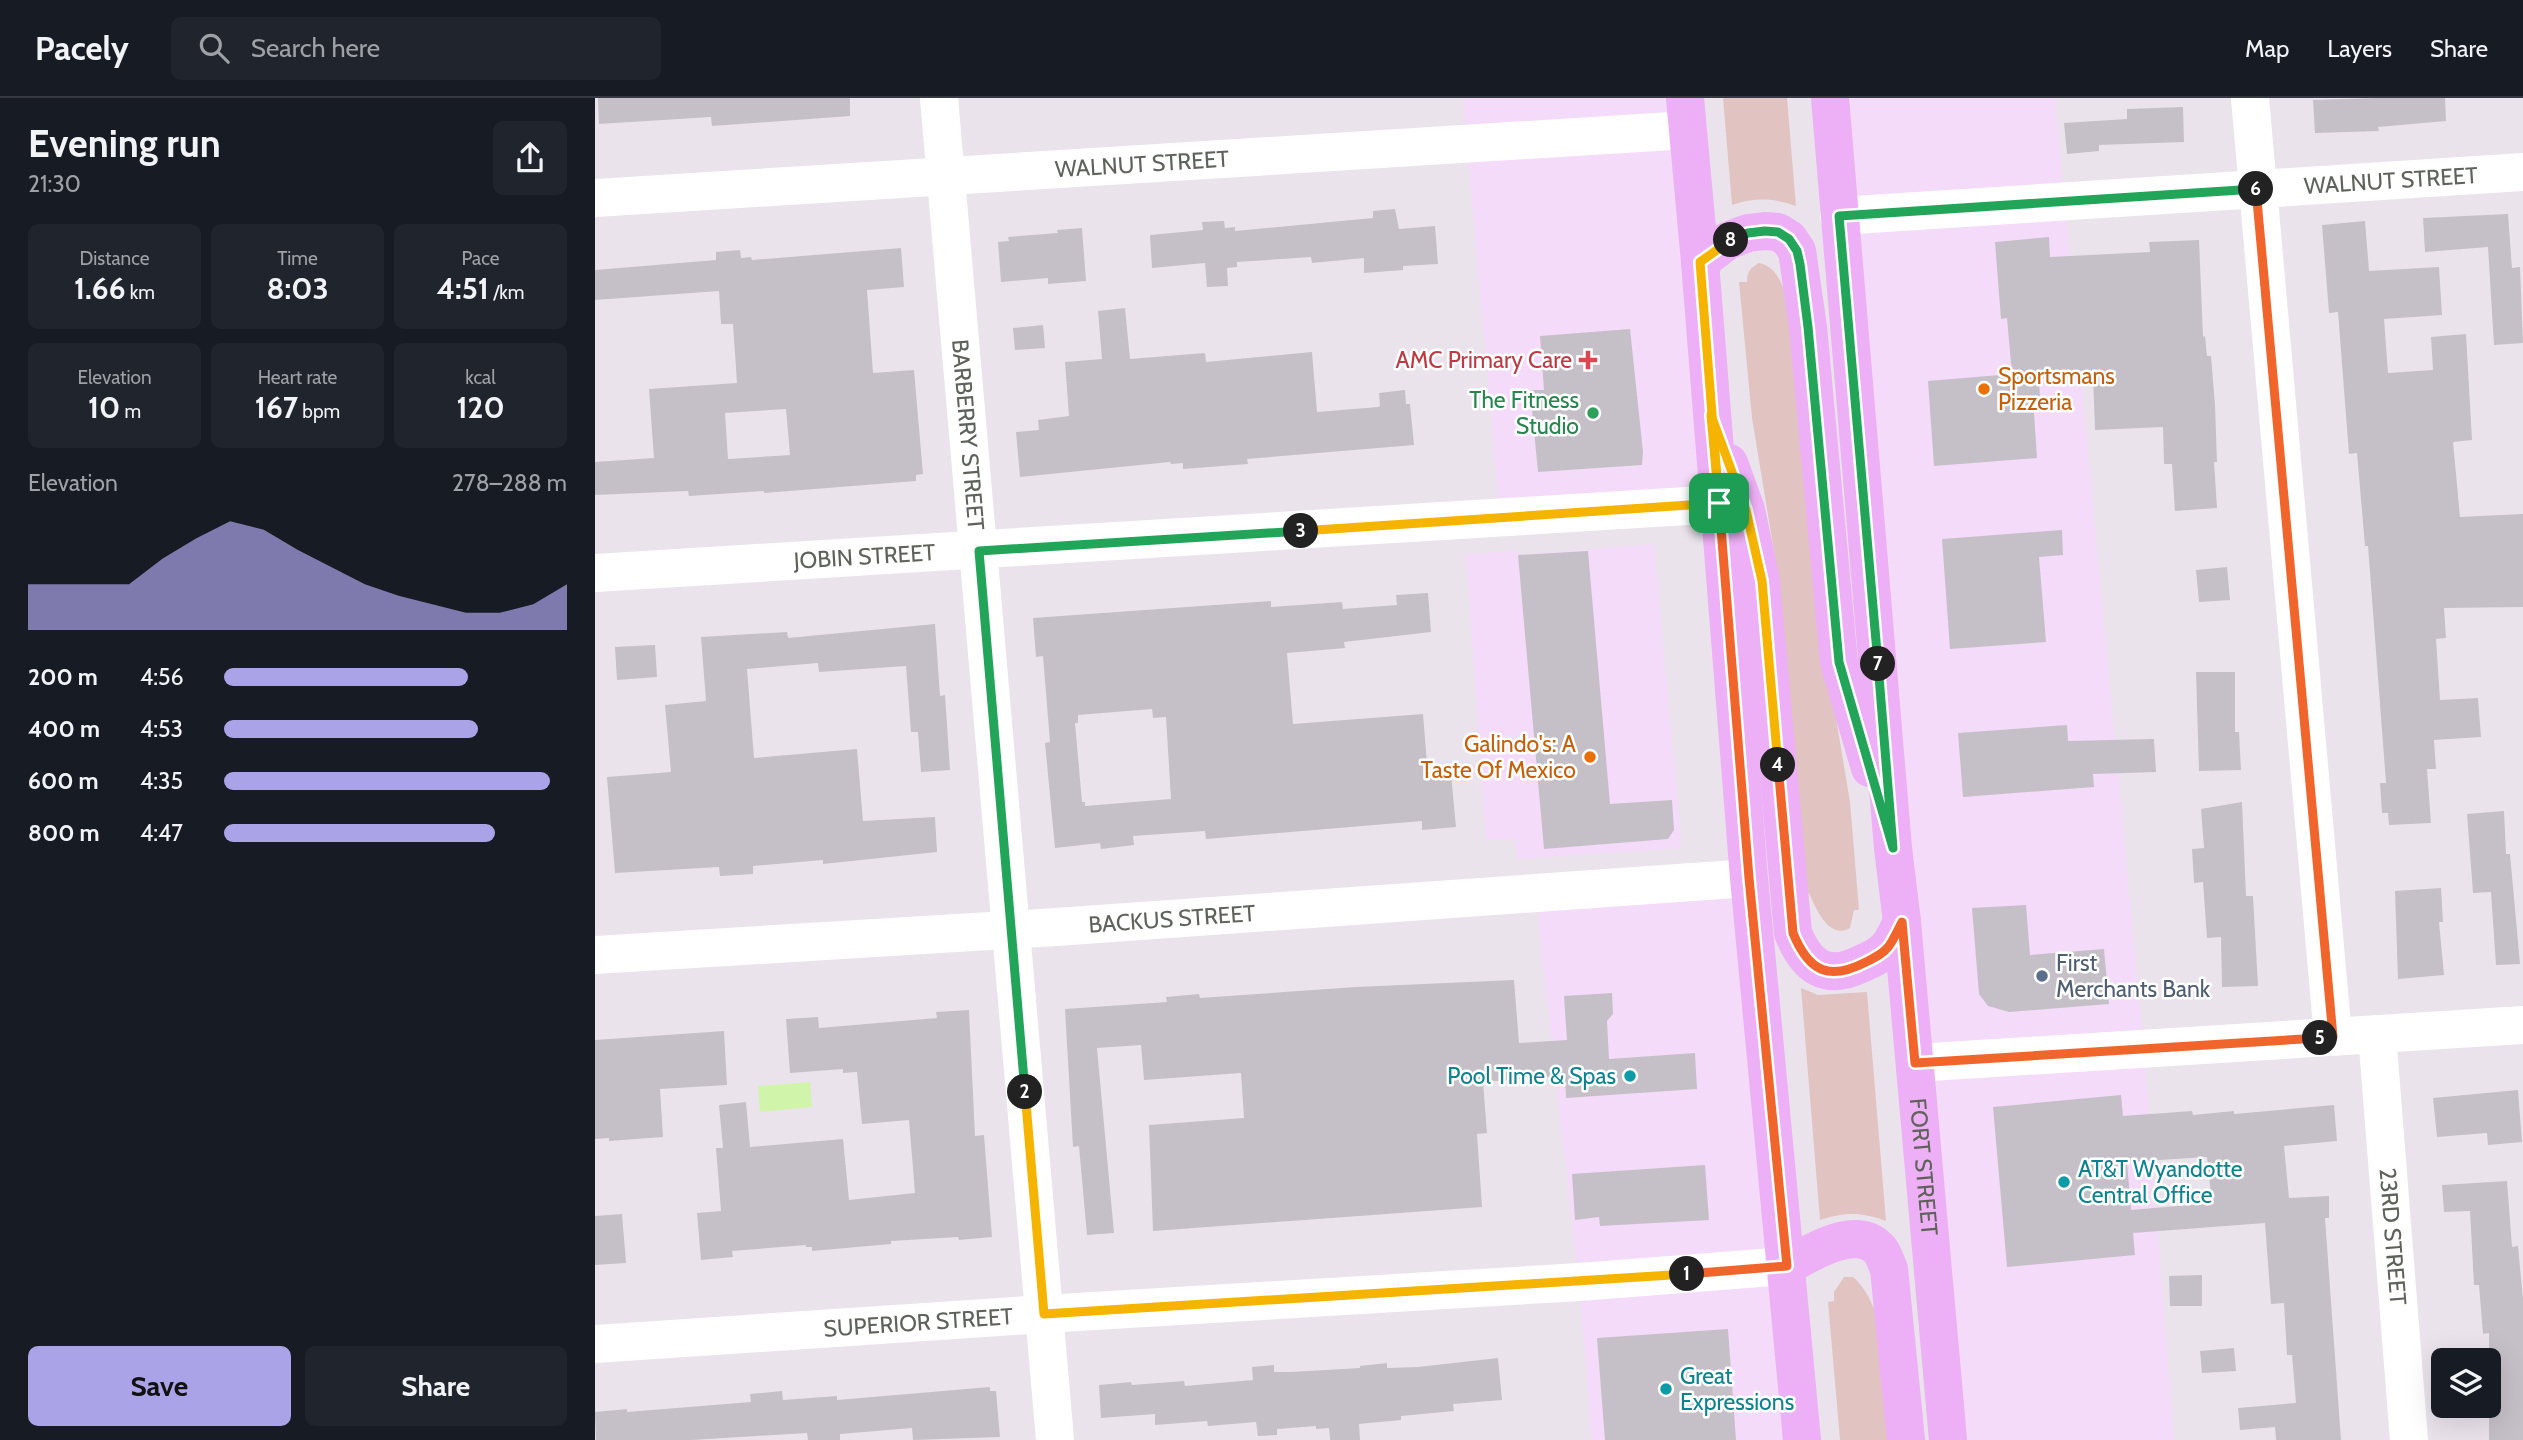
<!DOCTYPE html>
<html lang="en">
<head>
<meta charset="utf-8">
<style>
	body { margin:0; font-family:Cabin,sans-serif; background:#20242c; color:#f1f3f6; height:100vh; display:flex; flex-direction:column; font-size:26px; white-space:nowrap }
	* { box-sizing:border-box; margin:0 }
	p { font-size:23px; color:#9ea1a6 }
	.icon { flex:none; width:38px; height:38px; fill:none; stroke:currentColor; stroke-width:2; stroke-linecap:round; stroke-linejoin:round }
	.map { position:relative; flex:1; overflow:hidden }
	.side { display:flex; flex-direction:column; background:#171b24; width:595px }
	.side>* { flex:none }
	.fabs { position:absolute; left:1836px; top:1250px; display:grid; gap:14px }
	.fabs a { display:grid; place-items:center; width:70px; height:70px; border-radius:10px; background:#171b24; box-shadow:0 7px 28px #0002; font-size:35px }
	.pin { position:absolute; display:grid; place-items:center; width:60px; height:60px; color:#fff; margin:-30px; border-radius:14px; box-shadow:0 4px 10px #0006 }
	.km { position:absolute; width:35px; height:35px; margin:-18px; border-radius:50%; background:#222; color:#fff; font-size:19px; line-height:35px; text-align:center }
	.round { display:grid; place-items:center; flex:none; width:74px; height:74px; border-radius:10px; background:#20242c }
	.overview { display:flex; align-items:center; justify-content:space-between; height:119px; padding:0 28px }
	h1 { font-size:38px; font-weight:700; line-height:52px }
	.metrics { display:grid; grid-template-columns:repeat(3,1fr); gap:10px; height:119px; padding:7px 28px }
	.metrics div { display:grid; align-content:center; border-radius:10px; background:#20242c; text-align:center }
	.metrics b { font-size:30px; font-weight:700 }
	.metrics small { font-size:19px; font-weight:400 }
	.metrics p { font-size:19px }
	.chart { height:196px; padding:14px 28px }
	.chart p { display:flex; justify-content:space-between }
	.chart svg { width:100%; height:126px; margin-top:7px; fill:#aaa3e7; opacity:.7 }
	.action { display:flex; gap:14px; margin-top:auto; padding:14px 28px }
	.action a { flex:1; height:80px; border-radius:10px; background:#aaa3e7; color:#111; font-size:28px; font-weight:700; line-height:80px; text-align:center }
	.action a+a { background:#20242c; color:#f1f3f6 }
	ul { padding:0 28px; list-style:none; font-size:23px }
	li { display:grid; grid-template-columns:112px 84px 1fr; align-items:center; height:52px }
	li i { height:18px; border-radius:9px; background:#aaa3e7 }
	header { display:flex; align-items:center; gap:42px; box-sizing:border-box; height:98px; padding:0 35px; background:#171b24; border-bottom:2px solid #363941 }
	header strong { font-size:33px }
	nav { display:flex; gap:38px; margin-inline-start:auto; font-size:24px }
	.search { width:490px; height:63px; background:#20242c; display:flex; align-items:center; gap:18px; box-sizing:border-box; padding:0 24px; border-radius:10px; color:#9ea1a6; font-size:26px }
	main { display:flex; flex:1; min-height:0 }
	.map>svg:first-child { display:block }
</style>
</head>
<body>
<header>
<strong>Pacely</strong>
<div class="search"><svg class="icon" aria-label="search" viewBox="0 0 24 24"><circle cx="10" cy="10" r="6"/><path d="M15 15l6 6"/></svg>Search here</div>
<nav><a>Map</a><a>Layers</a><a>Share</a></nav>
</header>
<main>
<section class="side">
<div class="overview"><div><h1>Evening run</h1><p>21:30</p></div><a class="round"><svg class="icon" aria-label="share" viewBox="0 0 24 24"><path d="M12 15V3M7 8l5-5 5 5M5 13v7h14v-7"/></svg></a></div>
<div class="metrics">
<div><p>Distance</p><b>1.66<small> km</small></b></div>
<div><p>Time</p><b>8:03</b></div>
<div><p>Pace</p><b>4:51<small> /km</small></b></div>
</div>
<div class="metrics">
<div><p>Elevation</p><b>10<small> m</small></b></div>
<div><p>Heart rate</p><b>167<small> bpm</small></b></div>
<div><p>kcal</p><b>120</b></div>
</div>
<div class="chart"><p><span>Elevation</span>278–288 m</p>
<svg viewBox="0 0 160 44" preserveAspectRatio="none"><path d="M0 44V28L10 28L20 28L30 28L40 19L50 12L60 6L70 9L80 16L90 22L100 28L110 32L120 35L130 38L140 38L150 35L160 28V44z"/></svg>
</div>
<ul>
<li><b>200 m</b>4:56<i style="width:71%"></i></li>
<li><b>400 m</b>4:53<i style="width:74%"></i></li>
<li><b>600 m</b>4:35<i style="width:95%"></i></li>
<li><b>800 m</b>4:47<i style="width:79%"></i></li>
</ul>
<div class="action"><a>Save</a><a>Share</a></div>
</section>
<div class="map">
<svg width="1928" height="1342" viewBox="0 0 1928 1342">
	<rect width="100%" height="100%" fill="#eae3ec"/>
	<!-- commercial -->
	<path fill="#f4dbf9" d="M 868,0 L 1090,0 L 1124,406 L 905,420 Z
		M 1235,0 L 1460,0 L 1549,951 L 1579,1342 L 1353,1342 Z
		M 1059,446 L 1087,750 L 922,761 L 920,741 L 891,742 L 871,456 L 924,453 L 924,457 Z
		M 1154,780 L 1207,1342 L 997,1342 L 984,1184 L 940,795 Z"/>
	<!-- green -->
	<path fill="#e1c4c2" d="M 1128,0 L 1192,0 L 1201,108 C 1178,100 1161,99 1137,107 Z
		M 1164,165 C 1180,168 1185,182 1191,196 L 1228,542 L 1255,704 L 1264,812 L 1259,812 L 1255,830 C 1234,842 1221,811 1214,795 L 1210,795 L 1183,478 L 1157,320 L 1144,184 L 1152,184 C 1152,174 1155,170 1164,165 Z
		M 1206,890 L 1223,897 L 1272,894 L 1291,1123 C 1265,1114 1252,1114 1225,1122 Z
		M 1249,1179 L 1258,1179 C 1268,1188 1274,1198 1279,1211 L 1298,1342 L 1245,1342 L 1233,1204 L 1239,1203 L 1239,1194 Z"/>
	<!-- water -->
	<path fill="#d0f4aa" d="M 215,984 L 217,1009 L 165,1014 L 163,988 Z"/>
	<!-- building -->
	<path fill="#c5c0c7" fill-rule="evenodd" d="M 3,0 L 255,0 L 255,18 L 117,28 L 116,19 L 4,26 Z
		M 1780,0 L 1850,0 L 1851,23 L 1783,29 L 1784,33 L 1720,35 L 1718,2 Z
		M 1588,9 L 1589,44 L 1504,47 L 1504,53 L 1472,56 L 1469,25 L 1532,21 L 1532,11 Z
		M 800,111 L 804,131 L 840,128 L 843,166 L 808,168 L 808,172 L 769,175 L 769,160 L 717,165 L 716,159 L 642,164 L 642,169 L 632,170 L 633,188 L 612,189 L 610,165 L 557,170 L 555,137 L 608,132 L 607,124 L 629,123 L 630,130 L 640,129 L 640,133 L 778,120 L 778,113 Z
		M 1913,116 L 1917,170 L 1925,169 L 1928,245 L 1899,247 L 1893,149 L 1830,154 L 1828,120 Z
		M 1770,123 L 1774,173 L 1844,169 L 1847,217 L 1789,221 L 1793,275 L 1838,272 L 1836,239 L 1871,236 L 1877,342 L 1858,344 L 1865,419 L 1928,416 L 1928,509 L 1849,510 L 1851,540 L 1841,541 L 1845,602 L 1883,600 L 1886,639 L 1839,642 L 1841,671 L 1832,671 L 1836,725 L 1794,727 L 1793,715 L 1787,715 L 1785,685 L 1791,685 L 1773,448 L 1770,448 L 1762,355 L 1754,356 L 1743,214 L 1734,215 L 1727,127 Z
		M 487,130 L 491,183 L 453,186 L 453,180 L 406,184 L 403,144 L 414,143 L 413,139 L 463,135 L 462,132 Z
		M 1454,139 L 1455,159 L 1555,154 L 1554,144 L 1604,142 L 1608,239 L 1610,238 L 1612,258 L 1616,258 L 1620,307 L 1622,364 L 1619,364 L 1622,410 L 1580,413 L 1577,366 L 1569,366 L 1568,329 L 1500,332 L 1498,277 L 1444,281 L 1445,300 L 1438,300 L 1442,360 L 1339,368 L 1333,283 L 1417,276 L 1412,220 L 1406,221 L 1400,144 Z
		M 306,150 L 309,189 L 272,192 L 278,275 L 319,272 L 328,376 L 321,377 L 321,383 L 169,395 L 169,393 L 94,398 L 93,393 L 0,397 L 0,364 L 59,360 L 54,291 L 142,285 L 138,226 L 126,226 L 124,193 L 0,202 L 0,172 L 121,162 L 121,154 L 145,152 L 146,160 L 156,159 L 157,162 ZM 191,311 L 195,357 L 133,361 L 130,315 Z
		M 530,210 L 535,261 L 610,255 L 611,264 L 717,254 L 722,314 L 783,309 L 785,308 L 784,295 L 810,292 L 811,306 L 815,306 L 819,347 L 652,361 L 653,366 L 588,371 L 588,365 L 576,366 L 575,364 L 425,379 L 421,334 L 444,332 L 443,322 L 474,318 L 470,264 L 507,261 L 503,213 Z
		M 448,227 L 450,250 L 420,252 L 418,230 Z
		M 1035,231 L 1048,354 L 1047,367 L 943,374 L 935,292 L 949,292 L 945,238 Z
		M 1467,432 L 1468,457 L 1444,459 L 1451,544 L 1355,551 L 1347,441 Z
		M 993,453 L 1015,706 L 1077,702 L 1079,732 L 1073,741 L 949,751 L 923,457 Z
		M 1632,469 L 1635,502 L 1604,504 L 1601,472 Z
		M 833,495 L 836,534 L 749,544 L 750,550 L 692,555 L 698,626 L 828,616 L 833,678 L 856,676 L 861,729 L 827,732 L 827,723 L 611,741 L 610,733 L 538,738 L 539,747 L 506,751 L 505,745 L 460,750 L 450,645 L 455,644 L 448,558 L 441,559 L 438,520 L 676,503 L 676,509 L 747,504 L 748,511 L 802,507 L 801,497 ZM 557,611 L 558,620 L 571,619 L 576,701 L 490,708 L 490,704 L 487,704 L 480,625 L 483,625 L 483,617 Z
		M 340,526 L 345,598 L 350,597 L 355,672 L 326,674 L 323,634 L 316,634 L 311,568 L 224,574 L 223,565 L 152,571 L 159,660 L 262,651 L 268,723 L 340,719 L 342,754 L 228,766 L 228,762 L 158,768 L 158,776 L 125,778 L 124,769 L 20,775 L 12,679 L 76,674 L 70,607 L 111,603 L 106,539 L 192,534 L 193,540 Z
		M 60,547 L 62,579 L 22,582 L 20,549 Z
		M 1601,574 L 1640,574 L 1640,634 L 1644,634 L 1646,672 L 1604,673 Z
		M 1472,627 L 1473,643 L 1559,641 L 1561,674 L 1498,676 L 1499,689 L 1368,699 L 1363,635 Z
		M 1647,704 L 1651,798 L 1658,798 L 1663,888 L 1627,889 L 1626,839 L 1612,840 L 1608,784 L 1599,785 L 1597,751 L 1609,750 L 1606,711 Z
		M 1909,713 L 1911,756 L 1915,756 L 1925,866 L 1901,867 L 1896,794 L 1878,795 L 1872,716 Z
		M 1846,790 L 1848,824 L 1844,824 L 1849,877 L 1803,881 L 1800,793 Z
		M 1431,807 L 1435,857 L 1509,851 L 1514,906 L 1414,914 L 1393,908 L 1384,896 L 1377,810 Z
		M 919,882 L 924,945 L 972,942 L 969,898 L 1017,895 L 1018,916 L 1012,923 L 1014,961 L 1100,955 L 1102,991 L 971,1000 L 970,978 L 888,984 L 892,1035 L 882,1036 L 887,1109 L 558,1133 L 554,1027 L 649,1020 L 646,975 L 549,982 L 546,947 L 502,950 L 519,1135 L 492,1137 L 484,1048 L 478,1049 L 470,911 L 572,904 L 571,899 L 604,896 L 605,900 L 761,889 Z
		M 374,912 L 380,1038 L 389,1037 L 397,1139 L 364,1142 L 363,1139 L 296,1143 L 296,1146 L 217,1153 L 217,1149 L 211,1149 L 211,1147 L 137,1153 L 138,1159 L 106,1162 L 102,1115 L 126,1113 L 121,1050 L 128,1050 L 124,1007 L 151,1004 L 155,1049 L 248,1041 L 254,1102 L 320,1095 L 314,1022 L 267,1026 L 262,974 L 248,975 L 248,971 L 195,975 L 191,921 L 223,919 L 224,930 L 342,920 L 341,914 Z
		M 129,933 L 132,987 L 65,991 L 68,1039 L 14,1043 L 14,1040 L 0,1041 L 0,942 Z
		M 1923,992 L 1927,1044 L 1893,1047 L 1892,1035 L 1842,1039 L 1838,1000 Z
		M 1526,997 L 1528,1018 L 1597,1013 L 1598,1017 L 1639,1013 L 1639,1016 L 1739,1007 L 1742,1043 L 1689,1048 L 1694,1100 L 1734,1098 L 1734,1120 L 1730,1120 L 1746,1342 L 1681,1342 L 1680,1329 L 1645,1332 L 1643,1310 L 1701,1305 L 1697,1257 L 1692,1257 L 1689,1205 L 1676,1206 L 1670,1125 L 1538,1135 L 1540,1157 L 1412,1169 L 1398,1009 ZM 1612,1059 L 1617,1105 L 1536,1112 L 1532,1064 Z
		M 1110,1067 L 1114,1122 L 1005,1128 L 1004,1119 L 980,1122 L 977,1076 Z
		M 1912,1083 L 1917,1149 L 1923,1148 L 1928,1201 L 1928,1342 L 1894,1342 L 1894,1235 L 1888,1236 L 1884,1187 L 1879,1187 L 1875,1113 L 1849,1114 L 1847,1087 Z
		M 27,1116 L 31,1165 L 0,1167 L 0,1118 Z
		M 1607,1177 L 1607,1208 L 1575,1208 L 1574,1178 Z
		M 1133,1231 L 1141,1342 L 1010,1342 L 1002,1240 Z
		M 1639,1250 L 1641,1273 L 1607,1275 L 1605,1253 Z
		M 903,1260 L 907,1302 L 858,1306 L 859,1313 L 806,1318 L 806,1322 L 764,1326 L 765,1342 L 735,1342 L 734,1330 L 721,1331 L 721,1328 L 682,1331 L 682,1337 L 663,1338 L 661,1324 L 613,1328 L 612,1323 L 560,1327 L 560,1316 L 506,1320 L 504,1287 L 536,1284 L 537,1287 L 589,1283 L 590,1288 L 658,1282 L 657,1269 L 679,1267 L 679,1274 L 696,1274 L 765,1270 L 765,1268 L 792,1265 L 792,1270 L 823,1269 Z
		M 395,1289 L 395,1293 L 401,1293 L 405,1339 L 318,1342 L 317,1330 L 245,1336 L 245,1342 L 213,1342 L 212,1335 L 97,1342 L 1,1342 L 0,1314 L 32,1311 L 32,1314 L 156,1304 L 155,1296 L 187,1293 L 188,1302 L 242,1298 L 242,1302 Z"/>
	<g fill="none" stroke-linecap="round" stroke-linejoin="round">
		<!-- minor -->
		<g stroke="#fff" stroke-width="38">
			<path id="s1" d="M 344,0 L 460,1342"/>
			<path d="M 1655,0 L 1738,939"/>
			<path id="s2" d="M 0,100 L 1093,32"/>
			<path id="s3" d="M 1244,118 L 1928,74"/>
			<path id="s4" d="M 0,475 L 1124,406"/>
			<path id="s5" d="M 0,857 L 461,829 L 1154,780"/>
			<path id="s6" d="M 1782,936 L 1814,1342"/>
			<path d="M 1320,965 L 1928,927"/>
			<path id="s7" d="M 0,1246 L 449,1216 L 984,1184 L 1192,1168"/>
		</g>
		<!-- major -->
		<g stroke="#edaff5" stroke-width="38">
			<path d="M 1090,0 L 1105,164 L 1154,780 L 1207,1342"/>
			<path id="s8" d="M 1235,0 L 1298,750 L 1307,824 L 1353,1342"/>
			<path d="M 1105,164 L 1132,143 L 1153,135 L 1170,133 L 1183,134 L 1194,141 L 1202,153 L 1213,229 L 1244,564 L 1275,670"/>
			<path d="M 1134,365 L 1151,412 L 1166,483 L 1198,835 C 1212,869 1231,883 1266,866 C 1275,862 1283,859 1290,852 C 1298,845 1302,833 1307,824"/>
			<path d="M 1192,1168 C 1215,1155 1261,1126 1284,1151 C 1289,1156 1291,1165 1294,1171 L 1311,1342"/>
		</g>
	</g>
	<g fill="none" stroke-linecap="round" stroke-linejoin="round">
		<defs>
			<path id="split-1" d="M 1092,1176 L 1192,1168 L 1154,780 L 1124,405"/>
			<path id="split-2" d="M 430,994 L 449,1216 L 1092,1176"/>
			<path id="split-3" d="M 430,994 L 384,453 L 706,433"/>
			<path id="split-4" d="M 706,433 L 1124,405 L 1116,317 L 1151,412 L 1167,483 L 1183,667"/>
			<path id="split-5" d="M 1183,667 L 1198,835 C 1214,874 1234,883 1271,864 C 1279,860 1288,856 1294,848 C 1299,841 1303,832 1307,824 L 1320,965 L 1725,940"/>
			<path id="split-6" d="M 1661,91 L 1738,939 L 1725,940"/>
			<path id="split-7" d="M 1283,566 L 1244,118 L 1661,91"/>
			<path id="split-8" d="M 1136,142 L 1153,135 L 1170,133 L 1183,134 L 1194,141 L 1202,153 L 1205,166 L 1213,229 L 1244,564 L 1298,750 L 1283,566"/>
			<path id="split-9" d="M 1124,405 L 1105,164 L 1136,142"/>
		</defs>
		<!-- split-1 casing -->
		<use href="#split-1" stroke="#fff" stroke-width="14"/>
		<!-- split-2 casing -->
		<use href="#split-2" stroke="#fff" stroke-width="14"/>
		<!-- split-3 casing -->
		<use href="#split-3" stroke="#fff" stroke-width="14"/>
		<!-- split-4 casing -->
		<use href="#split-4" stroke="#fff" stroke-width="14"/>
		<!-- split-5 casing -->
		<use href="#split-5" stroke="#fff" stroke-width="14"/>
		<!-- split-6 casing -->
		<use href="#split-6" stroke="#fff" stroke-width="14"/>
		<!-- split-7 casing -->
		<use href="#split-7" stroke="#fff" stroke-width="14"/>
		<!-- split-8 casing -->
		<use href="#split-8" stroke="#fff" stroke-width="14"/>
		<!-- split-9 casing -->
		<use href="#split-9" stroke="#fff" stroke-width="14"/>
		<!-- split-1 -->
		<use href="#split-1" stroke="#f0652b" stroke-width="9"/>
		<!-- split-2 -->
		<use href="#split-2" stroke="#f5b400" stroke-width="9"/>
		<!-- split-3 -->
		<use href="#split-3" stroke="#22a559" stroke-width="9"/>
		<!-- split-4 -->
		<use href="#split-4" stroke="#f5b400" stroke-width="9"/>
		<!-- split-5 -->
		<use href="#split-5" stroke="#f0652b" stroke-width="9"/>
		<!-- split-6 -->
		<use href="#split-6" stroke="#f0652b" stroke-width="9"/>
		<!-- split-7 -->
		<use href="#split-7" stroke="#22a559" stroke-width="9"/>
		<!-- split-8 -->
		<use href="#split-8" stroke="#22a559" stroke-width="9"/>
		<!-- split-9 -->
		<use href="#split-9" stroke="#f5b400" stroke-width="9"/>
	</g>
	<!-- markers -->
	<path fill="#e0444e" stroke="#fff" stroke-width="2.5" d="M989.5 251.5h7v7h7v7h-7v7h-7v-7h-7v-7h7z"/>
	<g fill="#e8710a" stroke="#fff" stroke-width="2.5">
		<circle cx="1389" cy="291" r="7"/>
		<circle cx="995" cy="659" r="7"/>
	</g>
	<circle fill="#2e9e5b" stroke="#fff" stroke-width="2.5" cx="998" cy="315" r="7"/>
	<circle fill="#5c6f8a" stroke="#fff" stroke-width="2.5" cx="1447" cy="878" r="7"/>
	<g fill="#0f9aa8" stroke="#fff" stroke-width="2.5">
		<circle cx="1035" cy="978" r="7"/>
		<circle cx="1469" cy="1084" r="7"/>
		<circle cx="1071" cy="1291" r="7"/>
	</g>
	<g text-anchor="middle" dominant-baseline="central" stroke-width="5" stroke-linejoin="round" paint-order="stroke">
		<!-- street labels -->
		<g font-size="23" fill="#5e625b" stroke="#fff">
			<text stroke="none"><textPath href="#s2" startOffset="548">WALNUT STREET</textPath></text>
			<text stroke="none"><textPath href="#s3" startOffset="553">WALNUT STREET</textPath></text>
			<text stroke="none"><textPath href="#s1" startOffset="338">BARBERRY STREET</textPath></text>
			<text stroke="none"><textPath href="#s4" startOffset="270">JOBIN STREET</textPath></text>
			<text stroke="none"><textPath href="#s5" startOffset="578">BACKUS STREET</textPath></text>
			<text stroke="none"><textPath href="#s8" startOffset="1073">FORT STREET</textPath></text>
			<text stroke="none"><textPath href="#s6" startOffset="203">23RD STREET</textPath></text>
			<text stroke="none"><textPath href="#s7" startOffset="324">SUPERIOR STREET</textPath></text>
		</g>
		<!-- health labels -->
		<g font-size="23" fill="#be3a42" stroke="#fff" text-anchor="end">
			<text x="977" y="262">AMC Primary Care</text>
		</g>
		<!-- food labels -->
		<g font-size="23" fill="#c56008" stroke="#fff" text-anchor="start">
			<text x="1403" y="278">Sportsmans<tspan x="1403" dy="26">Pizzeria</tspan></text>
			<text x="981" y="646" text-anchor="end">Galindo's: A<tspan x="981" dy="26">Taste Of Mexico</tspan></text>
		</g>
		<!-- leisure labels -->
		<g font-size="23" fill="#27864d" stroke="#fff" text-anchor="end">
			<text x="984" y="302">The Fitness<tspan x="984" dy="26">Studio</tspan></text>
		</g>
		<!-- service labels -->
		<g font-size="23" fill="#4e5e75" stroke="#fff" text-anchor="start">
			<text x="1461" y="865">First<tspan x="1461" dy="26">Merchants Bank</tspan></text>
		</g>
		<!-- culture labels -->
		<g font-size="23" fill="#0d838f" stroke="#fff" text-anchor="start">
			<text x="1021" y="978" text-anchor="end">Pool Time &amp; Spas</text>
			<text x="1483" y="1071">AT&amp;T Wyandotte<tspan x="1483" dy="26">Central Office</tspan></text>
			<text x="1085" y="1278">Great<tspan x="1085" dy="26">Expressions</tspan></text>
		</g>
	</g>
</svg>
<div class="fabs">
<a><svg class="icon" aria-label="layers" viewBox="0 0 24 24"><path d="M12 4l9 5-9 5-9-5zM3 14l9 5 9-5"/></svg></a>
</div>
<div class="pin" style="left:1124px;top:405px;background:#1e9e55"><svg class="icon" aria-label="arrive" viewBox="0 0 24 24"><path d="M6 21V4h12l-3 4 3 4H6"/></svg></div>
<b class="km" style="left:1092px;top:1176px">1</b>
<b class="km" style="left:430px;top:994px">2</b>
<b class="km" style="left:706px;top:433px">3</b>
<b class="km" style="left:1183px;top:667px">4</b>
<b class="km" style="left:1725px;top:940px">5</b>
<b class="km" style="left:1661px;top:91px">6</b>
<b class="km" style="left:1283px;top:566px">7</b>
<b class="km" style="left:1136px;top:142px">8</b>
</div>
</main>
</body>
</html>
